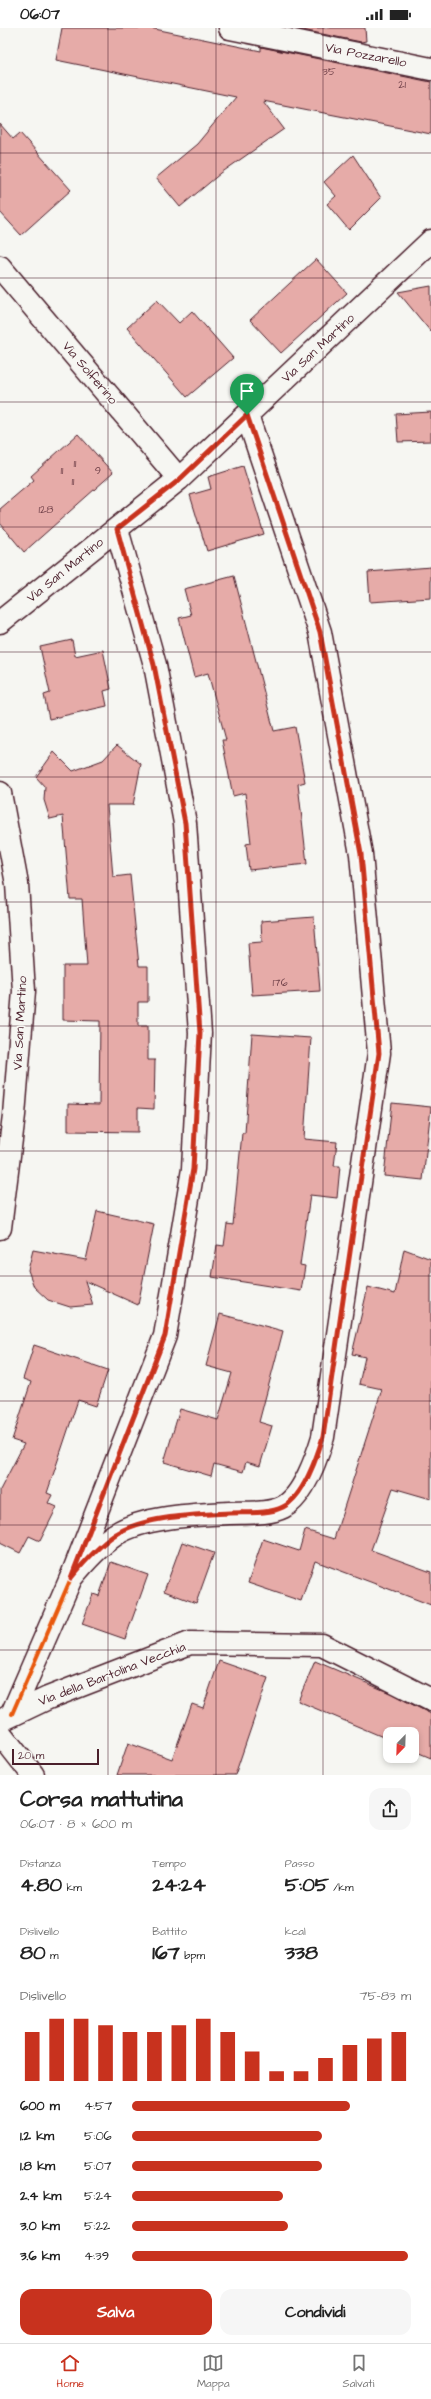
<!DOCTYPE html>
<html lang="it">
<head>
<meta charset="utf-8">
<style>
	body { margin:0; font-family:"Architects Daughter",sans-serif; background:#f6f6f6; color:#222; height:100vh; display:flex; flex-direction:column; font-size:15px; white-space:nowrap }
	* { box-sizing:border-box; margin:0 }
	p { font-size:13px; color:#767676 }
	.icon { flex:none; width:22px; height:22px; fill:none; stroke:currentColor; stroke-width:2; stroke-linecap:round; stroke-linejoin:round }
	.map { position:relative; height:1747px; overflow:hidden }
	.details { display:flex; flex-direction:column; background:#fff; flex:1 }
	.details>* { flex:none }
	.needle { width:26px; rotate:203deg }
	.fabs { position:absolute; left:383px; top:1699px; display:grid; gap:8px }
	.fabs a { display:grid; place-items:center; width:36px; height:36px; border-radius:8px; background:#fff; box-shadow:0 2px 6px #0003; font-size:20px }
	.scale { position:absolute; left:12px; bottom:10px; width:87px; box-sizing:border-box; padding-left:4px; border:2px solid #4a1f2b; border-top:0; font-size:11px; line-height:14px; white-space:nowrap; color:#4a1f2b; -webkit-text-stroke:3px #f6f6f2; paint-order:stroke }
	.pin { position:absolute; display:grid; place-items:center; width:34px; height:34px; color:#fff; margin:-41px -17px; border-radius:50% 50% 50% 0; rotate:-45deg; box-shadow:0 0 4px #0007 }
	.pin .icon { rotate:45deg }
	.round { display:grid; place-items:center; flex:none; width:42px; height:42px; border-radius:12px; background:#f6f6f6 }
	.head { display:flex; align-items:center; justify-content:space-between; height:68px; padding:0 20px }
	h1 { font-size:22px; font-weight:700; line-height:30px }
	.figures { display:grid; grid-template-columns:repeat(3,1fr); gap:6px; height:68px; padding:4px 20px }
	.figures div { display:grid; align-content:center }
	.figures b { font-size:20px; font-weight:700 }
	.figures small { font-size:11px; font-weight:400 }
	.figures p { font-size:11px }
	.chart { height:112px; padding:8px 20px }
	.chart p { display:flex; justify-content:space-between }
	.chart svg { width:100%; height:72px; margin-top:4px; stroke:#c8321e; stroke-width:6 }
	.cta { display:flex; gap:8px; margin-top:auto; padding:8px 20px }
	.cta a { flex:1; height:46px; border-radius:12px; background:#c8321e; color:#fff; font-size:16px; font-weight:700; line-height:46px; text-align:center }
	.cta a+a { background:#f6f6f6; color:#222 }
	ul { padding:0 20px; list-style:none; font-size:13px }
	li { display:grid; grid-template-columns:64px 48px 1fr; align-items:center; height:30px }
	li i { height:10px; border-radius:5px; background:#c8321e }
	.status { display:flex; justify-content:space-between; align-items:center; height:28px; padding:0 20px; background:#fff; direction:ltr }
	.status svg { height:11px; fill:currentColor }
	.tabs { display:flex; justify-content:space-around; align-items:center; height:56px; border-top:1px solid #e0e0e0; background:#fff; font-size:11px; color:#767676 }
	.tabs a { display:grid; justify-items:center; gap:2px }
	.tabs .current { color:#c8321e }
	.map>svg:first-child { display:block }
</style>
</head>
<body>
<div class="status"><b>06:07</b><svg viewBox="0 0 49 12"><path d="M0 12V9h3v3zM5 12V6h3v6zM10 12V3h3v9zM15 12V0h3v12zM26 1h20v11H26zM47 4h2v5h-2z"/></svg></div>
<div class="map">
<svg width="431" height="1747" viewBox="0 0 431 1747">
	<rect width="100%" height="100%" fill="#f6f6f2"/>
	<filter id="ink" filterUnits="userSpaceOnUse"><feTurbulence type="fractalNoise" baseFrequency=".025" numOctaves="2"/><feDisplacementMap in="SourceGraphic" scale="8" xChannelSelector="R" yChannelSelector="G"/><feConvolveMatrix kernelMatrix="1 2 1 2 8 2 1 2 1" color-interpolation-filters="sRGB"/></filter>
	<g filter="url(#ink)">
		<!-- building -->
		<path fill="#e6aba8" stroke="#4a1f2b" d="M 62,0 L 150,0 L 261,23 L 261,19 L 431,54 L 431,106 L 263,73 L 284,101 L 221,145 L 180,179 L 156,150 L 197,116 L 236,69 L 56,32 Z
			M 293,0 L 365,0 L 366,13 L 361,14 Z
			M 0,96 L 13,111 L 20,105 L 71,162 L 21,207 L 0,184 Z
			M 353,127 L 381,170 L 349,202 L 327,176 L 336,168 L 324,154 Z
			M 316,231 L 347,265 L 281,325 L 250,292 Z
			M 431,258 L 431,304 L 398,264 Z
			M 157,272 L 179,295 L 192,283 L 233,330 L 187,369 L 127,300 Z
			M 431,384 L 431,413 L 398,414 L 396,386 Z
			M 78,406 L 113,445 L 24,524 L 0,495 L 0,481 L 34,452 L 31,448 Z
			M 243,438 L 264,506 L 207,523 L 190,467 L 211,461 L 208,449 Z
			M 431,539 L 431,570 L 370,574 L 368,544 Z
			M 234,548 L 274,703 L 295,699 L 305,754 L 298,756 L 307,836 L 249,842 L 246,816 L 251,815 L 245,765 L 233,768 L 222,712 L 226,712 L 208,645 L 194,649 L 179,590 L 191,587 L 184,561 Z
			M 72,612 L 75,628 L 103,622 L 111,661 L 104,663 L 107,678 L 49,691 L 44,667 L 50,665 L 40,619 Z
			M 117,717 L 141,736 L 133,777 L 107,777 L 113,849 L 130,847 L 139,938 L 148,938 L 148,974 L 138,974 L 138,998 L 148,998 L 148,1032 L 155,1032 L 154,1081 L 138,1080 L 138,1104 L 68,1103 L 68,1076 L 99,1077 L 100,993 L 63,992 L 63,938 L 87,938 L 82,871 L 70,871 L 63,788 L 50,791 L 44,772 L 45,759 L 36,749 L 54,724 L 73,743 L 103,732 Z
			M 314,889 L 320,963 L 252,967 L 248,915 L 262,914 L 261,893 Z
			M 252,1006 L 311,1010 L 304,1111 L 337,1114 L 334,1138 L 340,1138 L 337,1170 L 310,1167 L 300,1237 L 305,1238 L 301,1263 L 212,1249 L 217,1217 L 224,1218 L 227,1196 L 233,1197 L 242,1105 L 245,1105 Z
			M 392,1075 L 431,1079 L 423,1152 L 384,1148 Z
			M 97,1183 L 154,1196 L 138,1277 L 85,1253 L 93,1277 L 70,1279 L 48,1272 L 34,1259 L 28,1242 L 33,1222 L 86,1232 Z
			M 404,1221 L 431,1231 L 431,1471 L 393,1460 L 371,1522 L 431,1544 L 431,1577 L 315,1533 L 301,1573 L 248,1555 L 263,1511 L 299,1523 L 305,1502 L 334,1511 L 382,1361 L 359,1356 L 365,1329 L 352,1326 L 368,1259 L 395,1266 Z
			M 220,1286 L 283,1303 L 259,1394 L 272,1398 L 260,1438 L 246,1434 L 243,1444 L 214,1436 L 211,1448 L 164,1434 L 180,1381 L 218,1392 L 232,1345 L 206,1338 Z
			M 34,1317 L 108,1342 L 96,1378 L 78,1372 L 47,1465 L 52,1467 L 48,1475 L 57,1479 L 40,1513 L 29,1508 L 20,1525 L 0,1515 L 0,1462 L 24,1416 L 12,1412 L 31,1354 L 23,1351 Z
			M 182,1514 L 214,1525 L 196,1575 L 164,1563 Z
			M 111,1534 L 148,1547 L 125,1611 L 82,1596 L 93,1566 L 99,1568 Z
			M 219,1633 L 268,1650 L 235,1747 L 117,1747 L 128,1715 L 172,1731 L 192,1676 L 203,1680 Z
			M 315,1633 L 390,1665 L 431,1686 L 431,1730 L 412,1722 L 412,1706 L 390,1706 L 390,1712 L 298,1673 Z"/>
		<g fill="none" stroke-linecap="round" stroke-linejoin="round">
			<defs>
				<path id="street" d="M 0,239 L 179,451
					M 0,594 L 179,451 L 431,213
					M 0,765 L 17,856 L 24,963 L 14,1087 L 0,1200
					M 71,1550 C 84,1534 98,1518 116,1506 C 145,1488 195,1487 229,1485 C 246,1484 267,1487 283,1479 C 303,1469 317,1429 323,1409 L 379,1025 L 361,826 L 320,604 L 247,387
					M 12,1686 L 71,1550 L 165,1308 L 193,1141 L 200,1005 L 185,795 L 155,637 L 117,501
					M 6,1690 L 48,1670 L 190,1615 L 322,1617 L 431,1672
					M 0,1705 L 33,1747"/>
				<path id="secondary" d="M 230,0 L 431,41"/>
			</defs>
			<!-- street casing -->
			<use href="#street" stroke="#4a1f2b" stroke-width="25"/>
			<!-- secondary casing -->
			<use href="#secondary" stroke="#4a1f2b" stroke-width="25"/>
			<!-- street -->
			<use href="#street" stroke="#f6f6f2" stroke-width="22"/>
			<!-- secondary -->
			<use href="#secondary" stroke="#f6f6f2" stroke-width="22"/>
			<defs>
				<path id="cycleway" d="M 71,1550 C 84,1534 98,1518 116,1506 C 145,1488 195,1487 229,1485 C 246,1484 267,1487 283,1479 C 303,1469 317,1429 323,1409 L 379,1025 L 361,826 L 320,604 L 247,387
					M 12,1686 L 71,1550 L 165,1308 L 193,1141 L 200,1005 L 185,795 L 155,637 L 117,501"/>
			</defs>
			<!-- cycleway casing -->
			<use href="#cycleway" stroke="#f6f6f2" stroke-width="6"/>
			<!-- cycleway -->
			<use href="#cycleway" stroke="#e8590c" stroke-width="4"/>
		</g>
	</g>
	<g fill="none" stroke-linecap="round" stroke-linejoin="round" filter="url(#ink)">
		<defs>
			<path id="route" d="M 247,387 L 320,604 L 361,826 L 379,1025 L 323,1409 C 317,1429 303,1469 283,1479 C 267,1487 246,1484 229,1485 C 195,1487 145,1488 116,1506 C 98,1518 84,1534 71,1550 L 165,1308 L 193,1141 L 200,1005 L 185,795 L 154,637 L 117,501 L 179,452 Z"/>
		</defs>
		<!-- route casing -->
		<use href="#route" stroke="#fff" stroke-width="8"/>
		<!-- route -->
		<use href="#route" stroke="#c8321e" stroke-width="5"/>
	</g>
	<!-- grid -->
	<path fill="none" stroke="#4a1f2b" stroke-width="1" stroke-opacity="0.55" d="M 108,0 L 108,1747M 216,0 L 216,1747M 323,0 L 323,1747M 0,125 L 431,125M 0,250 L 431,250M 0,374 L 431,374M 0,499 L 431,499M 0,624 L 431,624M 0,749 L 431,749M 0,874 L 431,874M 0,998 L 431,998M 0,1123 L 431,1123M 0,1248 L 431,1248M 0,1373 L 431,1373M 0,1497 L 431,1497M 0,1622 L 431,1622"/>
	<g text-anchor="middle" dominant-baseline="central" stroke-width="3.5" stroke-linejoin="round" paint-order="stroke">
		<!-- number labels -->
		<g font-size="11" fill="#71424a">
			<text x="329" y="43">35</text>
			<text x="402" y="56">21</text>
			<text x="75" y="435">11</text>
			<text x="62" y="442">11</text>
			<text x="98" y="442">9</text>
			<text x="73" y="453">11</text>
			<text x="46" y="481">128</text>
			<text x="280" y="954">176</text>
		</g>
		<!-- street labels -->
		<g font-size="13" fill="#4a1f2b" stroke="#f6f6f2">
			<text transform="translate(366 27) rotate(11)">Via Pozzarello</text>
			<text transform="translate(318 320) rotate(-43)">Via San Martino</text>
			<text transform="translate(90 345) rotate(50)">Via Solferino</text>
			<text transform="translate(65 542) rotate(-39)">Via San Martino</text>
			<text transform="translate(20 995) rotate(-87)">Via San Martino</text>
			<text transform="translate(112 1646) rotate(-21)">Via della Bartolina Vecchia</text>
		</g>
	</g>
</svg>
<div class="fabs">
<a><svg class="needle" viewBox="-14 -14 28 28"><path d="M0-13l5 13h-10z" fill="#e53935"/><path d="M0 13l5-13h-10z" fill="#767676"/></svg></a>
</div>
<div class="scale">20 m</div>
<div class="pin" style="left:247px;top:387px;background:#1e9e55"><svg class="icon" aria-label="arrive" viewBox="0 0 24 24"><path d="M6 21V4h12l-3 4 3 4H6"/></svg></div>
</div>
<section class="details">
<div class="head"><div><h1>Corsa mattutina</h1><p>06:07 · 8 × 600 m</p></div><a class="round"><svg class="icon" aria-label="share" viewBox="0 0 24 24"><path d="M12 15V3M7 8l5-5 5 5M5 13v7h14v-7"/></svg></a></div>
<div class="figures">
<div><p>Distanza</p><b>4.80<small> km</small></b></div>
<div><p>Tempo</p><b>24:24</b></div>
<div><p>Passo</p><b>5:05<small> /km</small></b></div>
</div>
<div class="figures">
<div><p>Dislivello</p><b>80<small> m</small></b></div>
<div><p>Battito</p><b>167<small> bpm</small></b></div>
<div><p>kcal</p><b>338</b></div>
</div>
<div class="chart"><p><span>Dislivello</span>75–83 m</p>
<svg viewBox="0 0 160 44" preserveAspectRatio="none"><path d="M5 44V14M15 44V6M25 44V6M35 44V10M45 44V14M55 44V14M65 44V10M75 44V6M85 44V14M95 44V26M105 44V38M115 44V38M125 44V30M135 44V22M145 44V18M155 44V14"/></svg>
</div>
<ul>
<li><b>600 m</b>4:57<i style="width:78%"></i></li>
<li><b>1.2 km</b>5:06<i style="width:68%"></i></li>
<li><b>1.8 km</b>5:07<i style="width:68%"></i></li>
<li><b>2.4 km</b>5:24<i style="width:54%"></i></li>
<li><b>3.0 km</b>5:22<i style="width:56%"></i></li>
<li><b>3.6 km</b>4:39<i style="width:99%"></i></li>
</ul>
<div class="cta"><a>Salva</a><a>Condividi</a></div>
</section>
<nav class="tabs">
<a class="current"><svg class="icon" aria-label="home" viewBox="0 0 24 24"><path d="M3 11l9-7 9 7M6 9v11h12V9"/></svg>Home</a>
<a><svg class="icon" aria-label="map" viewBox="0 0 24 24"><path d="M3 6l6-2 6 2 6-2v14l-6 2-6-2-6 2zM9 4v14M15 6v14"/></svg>Mappa</a>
<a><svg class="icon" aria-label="saved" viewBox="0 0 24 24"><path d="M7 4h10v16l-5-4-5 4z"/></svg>Salvati</a>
</nav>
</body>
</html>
